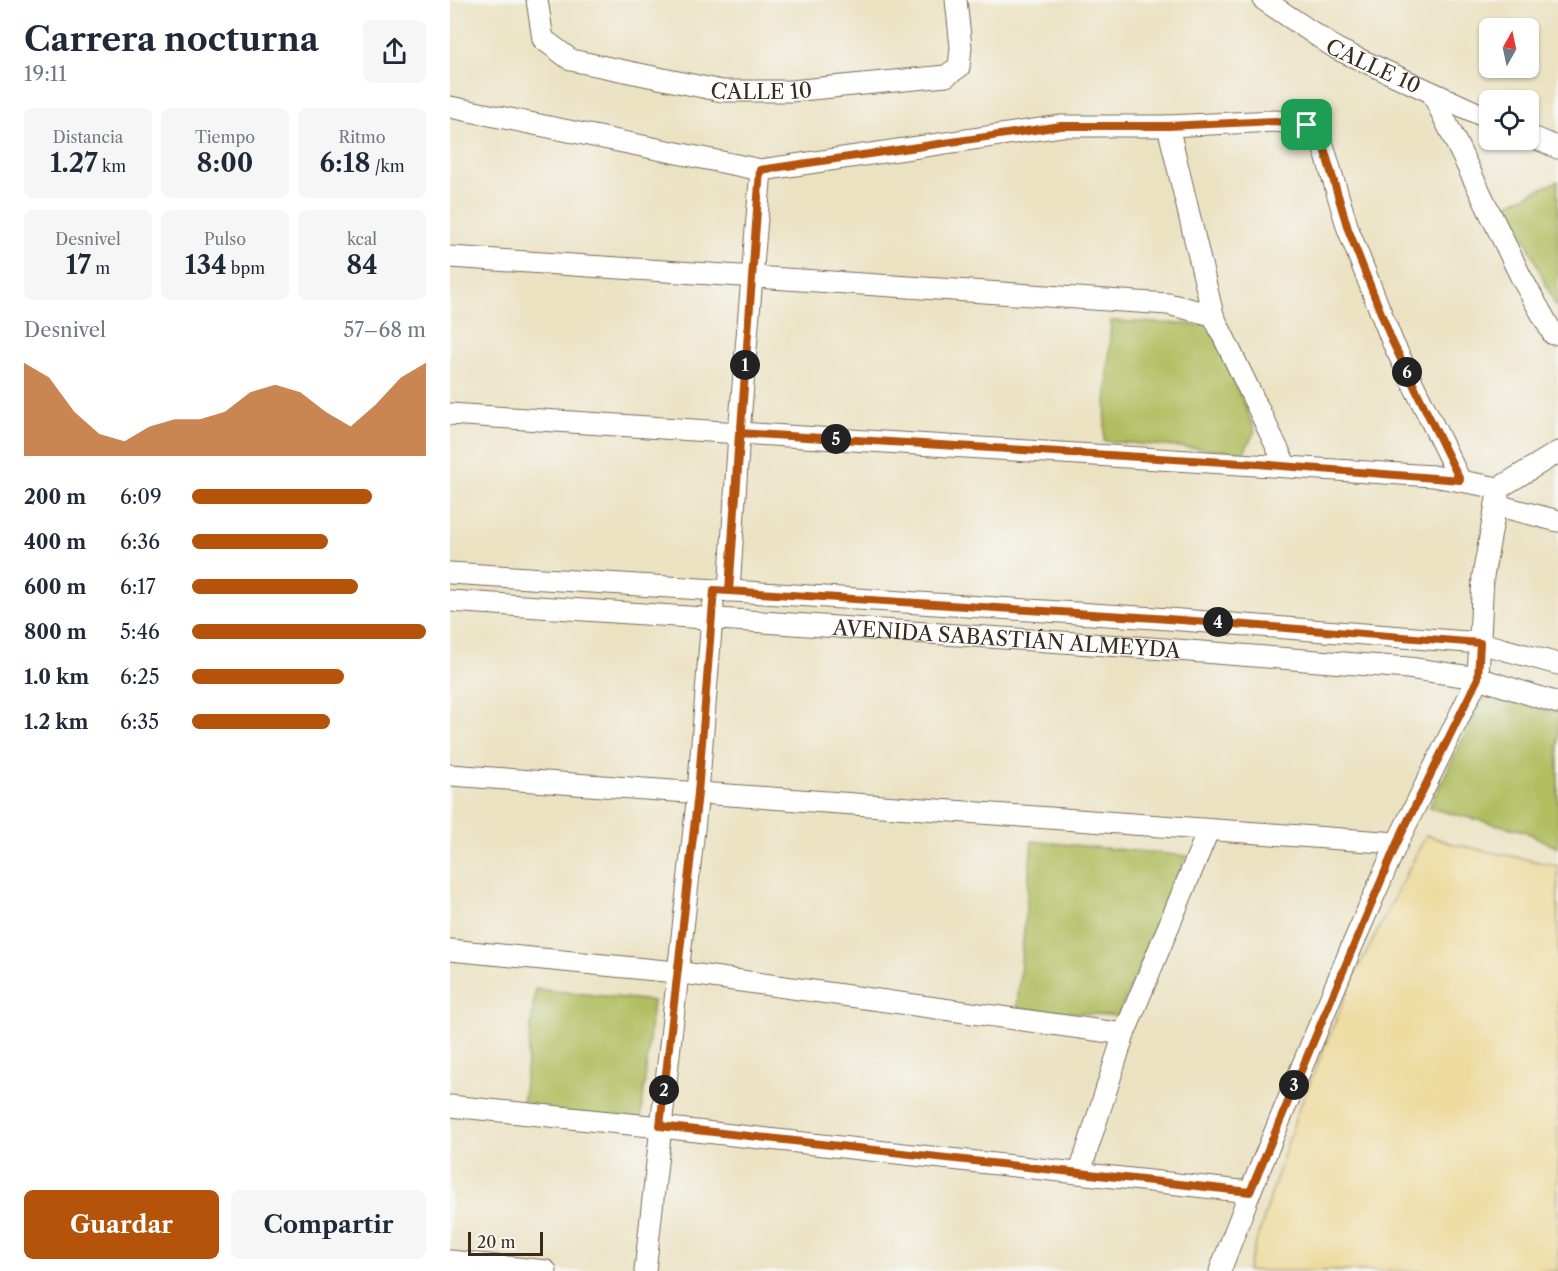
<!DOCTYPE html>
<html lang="es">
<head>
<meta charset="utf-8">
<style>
	body { margin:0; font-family:"Libre Caslon Text",serif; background:#f6f6f7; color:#1f2937; height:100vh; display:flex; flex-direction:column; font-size:22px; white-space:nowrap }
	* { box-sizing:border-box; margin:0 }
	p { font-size:20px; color:#747a83 }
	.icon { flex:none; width:33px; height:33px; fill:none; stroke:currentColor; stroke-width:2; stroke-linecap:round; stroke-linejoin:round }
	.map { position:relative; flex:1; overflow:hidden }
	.sheet { display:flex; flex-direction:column; background:#fff; width:450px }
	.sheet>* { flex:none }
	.needle { width:39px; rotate:9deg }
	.tools { position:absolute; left:1029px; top:18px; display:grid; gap:12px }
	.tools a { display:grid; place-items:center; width:60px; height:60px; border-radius:9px; background:#fff; box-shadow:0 2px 4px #0004; font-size:30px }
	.scale { position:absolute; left:18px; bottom:15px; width:75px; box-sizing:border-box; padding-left:6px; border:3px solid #3b2a1e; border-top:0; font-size:16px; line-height:21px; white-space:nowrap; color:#3b2a1e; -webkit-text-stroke:4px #f6f6f2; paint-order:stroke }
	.pin { position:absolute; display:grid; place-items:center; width:51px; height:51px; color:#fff; margin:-26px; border-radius:12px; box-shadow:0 3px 9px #0006 }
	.km { position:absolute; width:30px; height:30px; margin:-15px; border-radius:50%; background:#222; color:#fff; font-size:16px; line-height:30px; text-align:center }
	.round { display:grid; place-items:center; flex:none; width:63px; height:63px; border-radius:9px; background:#f6f6f7 }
	.headline { display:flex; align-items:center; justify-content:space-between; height:102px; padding:0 24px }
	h1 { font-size:33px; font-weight:700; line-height:45px }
	.figures { display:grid; grid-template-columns:repeat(3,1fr); gap:9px; height:102px; padding:6px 24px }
	.figures div { display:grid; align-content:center; border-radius:9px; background:#f6f6f7; text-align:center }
	.figures b { font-size:26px; font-weight:700 }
	.figures small { font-size:16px; font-weight:400 }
	.figures p { font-size:16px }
	.chart { height:168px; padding:12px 24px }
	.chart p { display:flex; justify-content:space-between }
	.chart svg { width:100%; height:108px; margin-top:6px; fill:#b45309; opacity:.7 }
	.action { display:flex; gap:12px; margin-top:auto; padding:12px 24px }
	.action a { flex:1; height:69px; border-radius:9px; background:#b45309; color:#fff; font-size:24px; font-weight:700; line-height:69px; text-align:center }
	.action a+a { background:#f6f6f7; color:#1f2937 }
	ul { padding:0 24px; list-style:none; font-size:20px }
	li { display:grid; grid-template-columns:96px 72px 1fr; align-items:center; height:45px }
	li i { height:15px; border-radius:8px; background:#b45309 }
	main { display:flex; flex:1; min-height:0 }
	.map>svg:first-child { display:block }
</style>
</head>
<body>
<main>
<section class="sheet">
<div class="headline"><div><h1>Carrera nocturna</h1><p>19:11</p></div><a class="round"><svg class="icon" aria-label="share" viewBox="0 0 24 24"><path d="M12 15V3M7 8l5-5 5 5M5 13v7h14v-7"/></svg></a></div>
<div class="figures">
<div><p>Distancia</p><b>1.27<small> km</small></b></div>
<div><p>Tiempo</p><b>8:00</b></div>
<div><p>Ritmo</p><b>6:18<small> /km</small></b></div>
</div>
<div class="figures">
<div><p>Desnivel</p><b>17<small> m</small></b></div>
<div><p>Pulso</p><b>134<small> bpm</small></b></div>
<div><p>kcal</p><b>84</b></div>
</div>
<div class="chart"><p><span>Desnivel</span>57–68 m</p>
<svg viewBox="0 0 160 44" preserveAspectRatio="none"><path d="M0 44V6L10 12L20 26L30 35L40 38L50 32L60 29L70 29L80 26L90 18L100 15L110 18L120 26L130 32L140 23L150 12L160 6V44z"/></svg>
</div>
<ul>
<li><b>200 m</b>6:09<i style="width:77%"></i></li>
<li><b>400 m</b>6:36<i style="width:58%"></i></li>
<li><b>600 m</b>6:17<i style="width:71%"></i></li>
<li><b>800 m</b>5:46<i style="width:100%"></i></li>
<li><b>1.0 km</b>6:25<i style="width:65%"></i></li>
<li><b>1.2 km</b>6:35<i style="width:59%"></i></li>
</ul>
<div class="action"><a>Guardar</a><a>Compartir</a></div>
</section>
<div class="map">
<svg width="1108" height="1271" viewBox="0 0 1108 1271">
	<rect width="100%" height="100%" fill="#f6f6f2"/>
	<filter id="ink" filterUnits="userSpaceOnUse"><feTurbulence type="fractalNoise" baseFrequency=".0167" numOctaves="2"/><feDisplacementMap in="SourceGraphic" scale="12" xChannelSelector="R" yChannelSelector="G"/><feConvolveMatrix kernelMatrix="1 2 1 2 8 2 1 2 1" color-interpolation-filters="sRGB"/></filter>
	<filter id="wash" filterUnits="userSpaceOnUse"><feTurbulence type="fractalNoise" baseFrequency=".008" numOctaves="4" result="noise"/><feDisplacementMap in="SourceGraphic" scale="24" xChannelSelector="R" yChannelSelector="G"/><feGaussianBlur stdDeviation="1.35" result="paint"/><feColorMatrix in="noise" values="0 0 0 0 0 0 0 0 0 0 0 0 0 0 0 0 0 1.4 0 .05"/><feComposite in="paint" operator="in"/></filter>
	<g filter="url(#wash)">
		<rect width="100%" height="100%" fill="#ebe2c2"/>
		<!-- green -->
		<path fill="#b1be60" stroke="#76743f" stroke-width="1.5" d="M 1108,181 L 1108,306 L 1106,307 L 1059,203 Z
			M 661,321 L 761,325 L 805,431 L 794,452 L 654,441 Z
			M 1041,696 L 1108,713 L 1108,848 L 1074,831 L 979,808 L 1032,700 Z
			M 582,841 L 737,856 L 668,1016 L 567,1008 Z
			M 85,989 L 203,1001 L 191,1120 L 72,1108 Z"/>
		<!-- sand -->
		<path fill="#eeda9e" stroke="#94825e" stroke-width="1.5" d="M 976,835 L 1003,844 L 1108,866 L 1108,1271 L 797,1271 L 847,1113 L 903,979 Z"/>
	</g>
	<g filter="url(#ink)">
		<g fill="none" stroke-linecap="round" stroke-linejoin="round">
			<defs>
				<g id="minor">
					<path id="s1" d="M 87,0 L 93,39 L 121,60 L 272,91 L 341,91 L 496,76 L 509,67 L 511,47 L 506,0"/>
					<path id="s2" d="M 814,0 L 887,49 L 1040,119"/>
					<path d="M 983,95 L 1071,277 L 1103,334"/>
					<path d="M 0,107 L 311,170 L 611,126 L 718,126 L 825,121 L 857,125 L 873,145 L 898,229 L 942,341 L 1010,480"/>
					<path d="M 718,126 L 763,315"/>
					<path d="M 1078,135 L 1108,148"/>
					<path d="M 0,257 L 718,304 L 763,315 L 836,466"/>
					<path d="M 0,414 L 289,433 L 311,170"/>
					<path d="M 1046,505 L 1108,521"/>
					<path d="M 0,573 L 705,618 L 1030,643 L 1108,664"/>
					<path d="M 279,591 L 289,433 L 983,476 L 1049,488"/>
					<path id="s3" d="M 0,601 L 701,648 L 958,668 L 1028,678 L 1108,703"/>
					<path d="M 0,775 L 947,843"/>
					<path d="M 0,950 L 226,972 L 674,1034"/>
					<path d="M 0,1106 L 210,1127 L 800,1192"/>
					<path d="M 630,1172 L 674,1034 L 758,831"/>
					<path d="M 0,1261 L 96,1271"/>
					<path d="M 195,1271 L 248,793 L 263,605"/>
					<path d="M 770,1271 L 800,1192 L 902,946 L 947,843 L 1028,678 L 1033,576 L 1049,488 L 1108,452"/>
				</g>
			</defs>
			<!-- minor casing -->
			<use href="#minor" stroke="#796a57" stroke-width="23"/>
			<!-- minor -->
			<use href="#minor" stroke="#fff" stroke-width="21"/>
		</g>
	</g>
	<g fill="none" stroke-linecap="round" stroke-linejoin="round" filter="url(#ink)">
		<defs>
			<path id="route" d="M 857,125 L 825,121 L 718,126 L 611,126 L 310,170 L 279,591 L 264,590 L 248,793 L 210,1126 L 800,1192 L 947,843 L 1028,678 L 1030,643 L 705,618 L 279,591 L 289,433 L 808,464 L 1010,480 L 942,341 L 898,229 L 873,145 L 857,125"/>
		</defs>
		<!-- route casing -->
		<use href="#route" stroke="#fff" stroke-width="12"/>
		<!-- route -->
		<use href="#route" stroke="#b45309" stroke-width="8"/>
	</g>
	<g text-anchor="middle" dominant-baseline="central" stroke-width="4.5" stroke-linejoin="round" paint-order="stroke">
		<!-- street labels -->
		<g font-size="21" fill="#3b2a1e" stroke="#f6f6f2">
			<text stroke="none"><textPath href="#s2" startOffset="128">CALLE 10</textPath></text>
			<text stroke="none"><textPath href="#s1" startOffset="268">CALLE 10</textPath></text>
			<text stroke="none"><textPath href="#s3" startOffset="558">AVENIDA SABASTIÁN ALMEYDA</textPath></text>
		</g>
	</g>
</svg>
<div class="tools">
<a><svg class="needle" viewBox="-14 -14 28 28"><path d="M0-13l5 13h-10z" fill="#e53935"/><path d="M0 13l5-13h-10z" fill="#747a83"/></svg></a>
<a><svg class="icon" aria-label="locate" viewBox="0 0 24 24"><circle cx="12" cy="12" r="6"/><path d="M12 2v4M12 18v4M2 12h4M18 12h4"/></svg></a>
</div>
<div class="scale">20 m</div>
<div class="pin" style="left:857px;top:125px;background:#1e9e55"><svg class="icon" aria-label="arrive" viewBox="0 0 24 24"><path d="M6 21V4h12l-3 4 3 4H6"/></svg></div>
<b class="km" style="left:295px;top:365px">1</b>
<b class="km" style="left:214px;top:1090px">2</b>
<b class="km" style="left:844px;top:1085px">3</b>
<b class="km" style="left:768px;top:622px">4</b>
<b class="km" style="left:386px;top:439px">5</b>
<b class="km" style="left:957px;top:372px">6</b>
</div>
</main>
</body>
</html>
